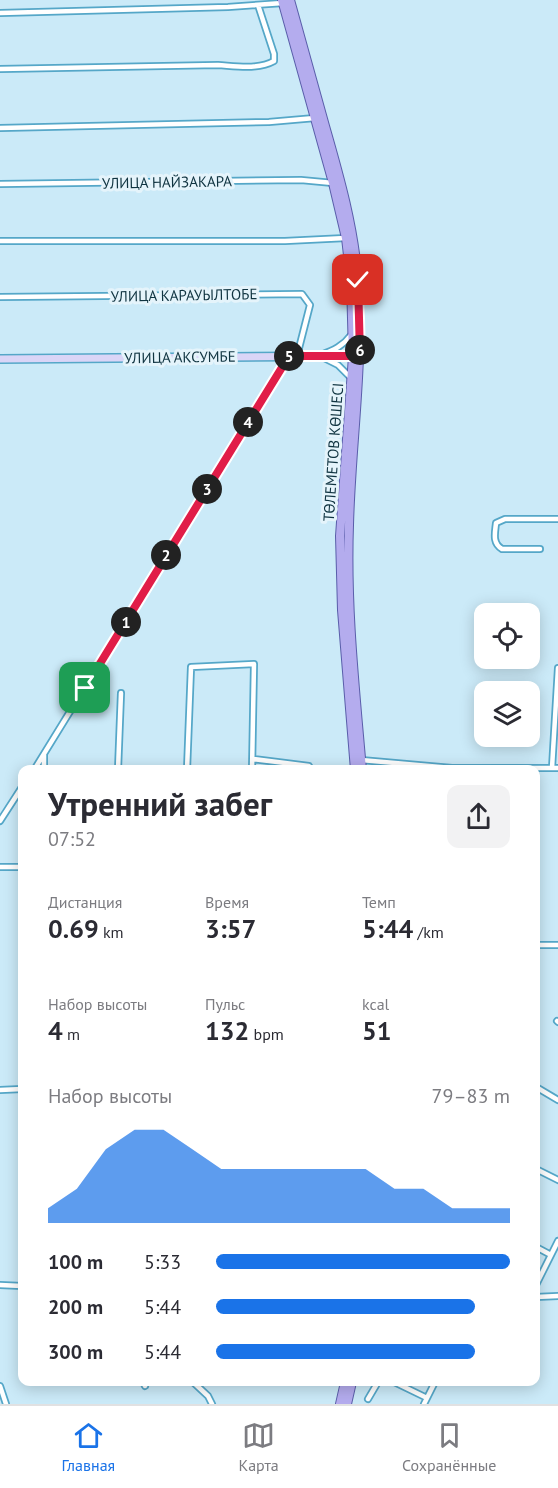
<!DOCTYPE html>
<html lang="ru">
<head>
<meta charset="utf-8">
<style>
	body { margin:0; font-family:"PT Sans",sans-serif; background:#f2f2f3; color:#2b2b33; height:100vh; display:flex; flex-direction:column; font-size:22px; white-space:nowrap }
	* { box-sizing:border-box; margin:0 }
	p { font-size:20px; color:#7c7c81 }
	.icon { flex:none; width:33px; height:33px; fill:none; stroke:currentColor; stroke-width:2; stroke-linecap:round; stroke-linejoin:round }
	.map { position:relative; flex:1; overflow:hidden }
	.sheet { position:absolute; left:18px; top:765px; width:522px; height:621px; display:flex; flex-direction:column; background:#fff; border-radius:12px; box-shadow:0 3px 15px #0003 }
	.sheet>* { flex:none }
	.controls { position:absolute; left:474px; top:603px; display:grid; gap:12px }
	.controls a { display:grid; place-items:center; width:66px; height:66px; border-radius:12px; background:#fff; box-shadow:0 3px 15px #0003; font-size:30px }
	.pin { position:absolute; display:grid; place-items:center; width:51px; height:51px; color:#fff; margin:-26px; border-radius:12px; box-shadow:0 3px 9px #0006 }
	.km { position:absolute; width:30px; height:30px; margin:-15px; border-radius:50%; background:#222; color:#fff; font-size:16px; line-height:30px; text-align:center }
	.round { display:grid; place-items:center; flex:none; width:63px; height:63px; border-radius:12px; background:#f2f2f3 }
	.overview { display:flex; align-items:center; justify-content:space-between; height:102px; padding:0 30px }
	h1 { font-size:33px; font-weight:800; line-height:45px }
	.figures { display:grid; grid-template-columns:repeat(3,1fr); gap:9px; height:102px; padding:6px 30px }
	.figures div { display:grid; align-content:center }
	.figures b { font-size:26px; font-weight:800 }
	.figures small { font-size:16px; font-weight:400 }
	.figures p { font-size:16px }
	.chart { height:168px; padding:12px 30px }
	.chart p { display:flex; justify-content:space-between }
	.chart svg { width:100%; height:108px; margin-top:6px; fill:#1a73e8; opacity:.7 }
	ul { padding:0 30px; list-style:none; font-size:20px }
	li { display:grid; grid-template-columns:96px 72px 1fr; align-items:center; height:45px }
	li i { height:15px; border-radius:8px; background:#1a73e8 }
	.tab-bar { display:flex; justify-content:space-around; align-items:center; height:84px; border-top:2px solid #e1e1e2; background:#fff; font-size:16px; color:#7c7c81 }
	.tab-bar a { display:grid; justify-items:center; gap:3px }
	.tab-bar .current { color:#1a73e8 }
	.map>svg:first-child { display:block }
</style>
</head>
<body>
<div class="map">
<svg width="558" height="1404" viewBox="0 0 558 1404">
	<rect width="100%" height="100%" fill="#cbeaf8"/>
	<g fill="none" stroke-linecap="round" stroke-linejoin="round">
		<defs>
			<path id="minor" d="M 0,13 L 228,7 L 283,3
				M 0,69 L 218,65 C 235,66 258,70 274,61 L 274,54 L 258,5
				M 0,128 L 269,122 L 315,118
				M 0,184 L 301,180 L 333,183
				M 0,241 L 285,241 L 346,238
				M 0,297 L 302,294 L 310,305 L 297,356
				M 321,355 C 334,350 343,346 351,335
				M 324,358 L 338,365 L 351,378
				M 540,549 L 502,549 C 492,543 495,533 496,523 L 505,519 L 558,519
				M 44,755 L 44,770
				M 253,759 L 309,766 L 311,770
				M 361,760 L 452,768 L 558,768
				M 552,768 L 558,668
				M 34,770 L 289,356
				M 118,770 L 121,693
				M 187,770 L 191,667 L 254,664 L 252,770
				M 0,821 L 22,787
				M 0,867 L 22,867
				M 536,945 L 558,945
				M 557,1021 L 558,1022
				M 536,1087 L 558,1100
				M 0,1090 L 22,1089
				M 536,1169 L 558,1180
				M 536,1247 L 551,1255
				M 0,1285 L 22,1286
				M 536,1285 L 558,1241
				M 536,1297 L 558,1296
				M 143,1382 L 145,1386
				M 193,1382 L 208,1396 L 212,1404
				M 394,1382 L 427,1398
				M 0,1386 L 6,1404
				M 368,1399 L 378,1382
				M 424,1404 L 435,1382"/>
			<path id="secondary" d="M 0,359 L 357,356"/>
			<path id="primary" d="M 282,0 L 333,183 L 346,238 L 351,281 L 353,356 L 340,536 L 342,610 L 355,770
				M 290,0 C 302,42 313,84 325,126 C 340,178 354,228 358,281 C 364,363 351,444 349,525 C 346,607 355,688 362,770
				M 340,1404 L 345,1382
				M 347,1404 L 352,1382"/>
		</defs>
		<!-- minor casing -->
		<use href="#minor" stroke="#55a7c8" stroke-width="8"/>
		<!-- secondary casing -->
		<use href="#secondary" stroke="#55a7c8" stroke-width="10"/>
		<!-- primary casing -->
		<use href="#primary" stroke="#5a5eaa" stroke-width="10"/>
		<!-- minor -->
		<use href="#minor" stroke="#fff" stroke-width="4.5"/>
		<!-- secondary -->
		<use href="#secondary" stroke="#dad5f7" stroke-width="7"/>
		<!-- primary -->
		<use href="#primary" stroke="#b4acee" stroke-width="8"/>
	</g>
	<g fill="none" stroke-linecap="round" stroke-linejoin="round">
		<defs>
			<path id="route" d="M 85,688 L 289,356 L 360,356 L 358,280"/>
		</defs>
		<!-- route casing -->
		<use href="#route" stroke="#fff" stroke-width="12"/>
		<!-- route -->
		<use href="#route" stroke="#e11d48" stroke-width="8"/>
	</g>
	<g text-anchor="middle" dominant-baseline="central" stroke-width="6" stroke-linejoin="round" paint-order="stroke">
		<!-- street labels -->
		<g font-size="15" fill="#103441" stroke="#e5f4fb">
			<text transform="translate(167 182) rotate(-1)">УЛИЦА НАЙЗАКАРА</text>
			<text transform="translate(184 295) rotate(-1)">УЛИЦА КАРАУЫЛТОБЕ</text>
			<text transform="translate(180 357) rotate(-1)">УЛИЦА АКСУМБЕ</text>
			<text transform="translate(333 452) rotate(-86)">ТӨЛЕМЕТОВ КӨШЕСІ</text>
		</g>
	</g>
</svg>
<div class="controls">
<a><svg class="icon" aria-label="locate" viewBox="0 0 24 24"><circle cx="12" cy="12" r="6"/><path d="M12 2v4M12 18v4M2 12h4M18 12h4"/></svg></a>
<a><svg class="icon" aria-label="layers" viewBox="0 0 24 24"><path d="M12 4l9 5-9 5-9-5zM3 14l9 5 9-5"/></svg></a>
</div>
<div class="pin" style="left:85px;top:688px;background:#1e9e55"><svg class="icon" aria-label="arrive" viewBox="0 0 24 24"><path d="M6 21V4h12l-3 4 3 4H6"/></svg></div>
<div class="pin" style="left:358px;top:280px;background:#d93025"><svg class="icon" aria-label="check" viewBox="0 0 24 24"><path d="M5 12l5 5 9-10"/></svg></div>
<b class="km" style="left:126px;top:622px">1</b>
<b class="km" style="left:166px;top:555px">2</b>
<b class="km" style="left:207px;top:489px">3</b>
<b class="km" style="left:248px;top:422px">4</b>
<b class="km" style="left:289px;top:356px">5</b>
<b class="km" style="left:360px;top:350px">6</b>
<section class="sheet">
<div class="overview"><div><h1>Утренний забег</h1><p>07:52</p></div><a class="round"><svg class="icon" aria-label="share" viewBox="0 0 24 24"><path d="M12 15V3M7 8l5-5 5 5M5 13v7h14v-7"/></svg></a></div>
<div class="figures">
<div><p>Дистанция</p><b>0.69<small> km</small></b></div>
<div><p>Время</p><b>3:57</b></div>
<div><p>Темп</p><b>5:44<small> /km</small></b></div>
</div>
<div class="figures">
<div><p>Набор высоты</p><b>4<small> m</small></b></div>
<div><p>Пульс</p><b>132<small> bpm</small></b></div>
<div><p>kcal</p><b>51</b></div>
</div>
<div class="chart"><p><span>Набор высоты</span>79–83 m</p>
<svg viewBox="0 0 160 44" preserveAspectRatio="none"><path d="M0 44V38L10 30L20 14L30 6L40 6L50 14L60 22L70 22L80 22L90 22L100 22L110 22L120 30L130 30L140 38L150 38L160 38V44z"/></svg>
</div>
<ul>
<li><b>100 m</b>5:33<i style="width:100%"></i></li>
<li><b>200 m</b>5:44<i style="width:88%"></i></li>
<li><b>300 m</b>5:44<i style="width:88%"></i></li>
</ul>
</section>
</div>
<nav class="tab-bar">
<a class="current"><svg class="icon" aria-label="home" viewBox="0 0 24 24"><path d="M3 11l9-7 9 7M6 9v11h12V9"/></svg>Главная</a>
<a><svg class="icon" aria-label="map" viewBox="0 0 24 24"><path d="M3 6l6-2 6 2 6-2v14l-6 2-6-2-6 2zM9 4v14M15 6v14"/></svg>Карта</a>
<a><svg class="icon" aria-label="saved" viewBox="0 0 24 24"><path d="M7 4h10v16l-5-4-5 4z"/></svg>Сохранённые</a>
</nav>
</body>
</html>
